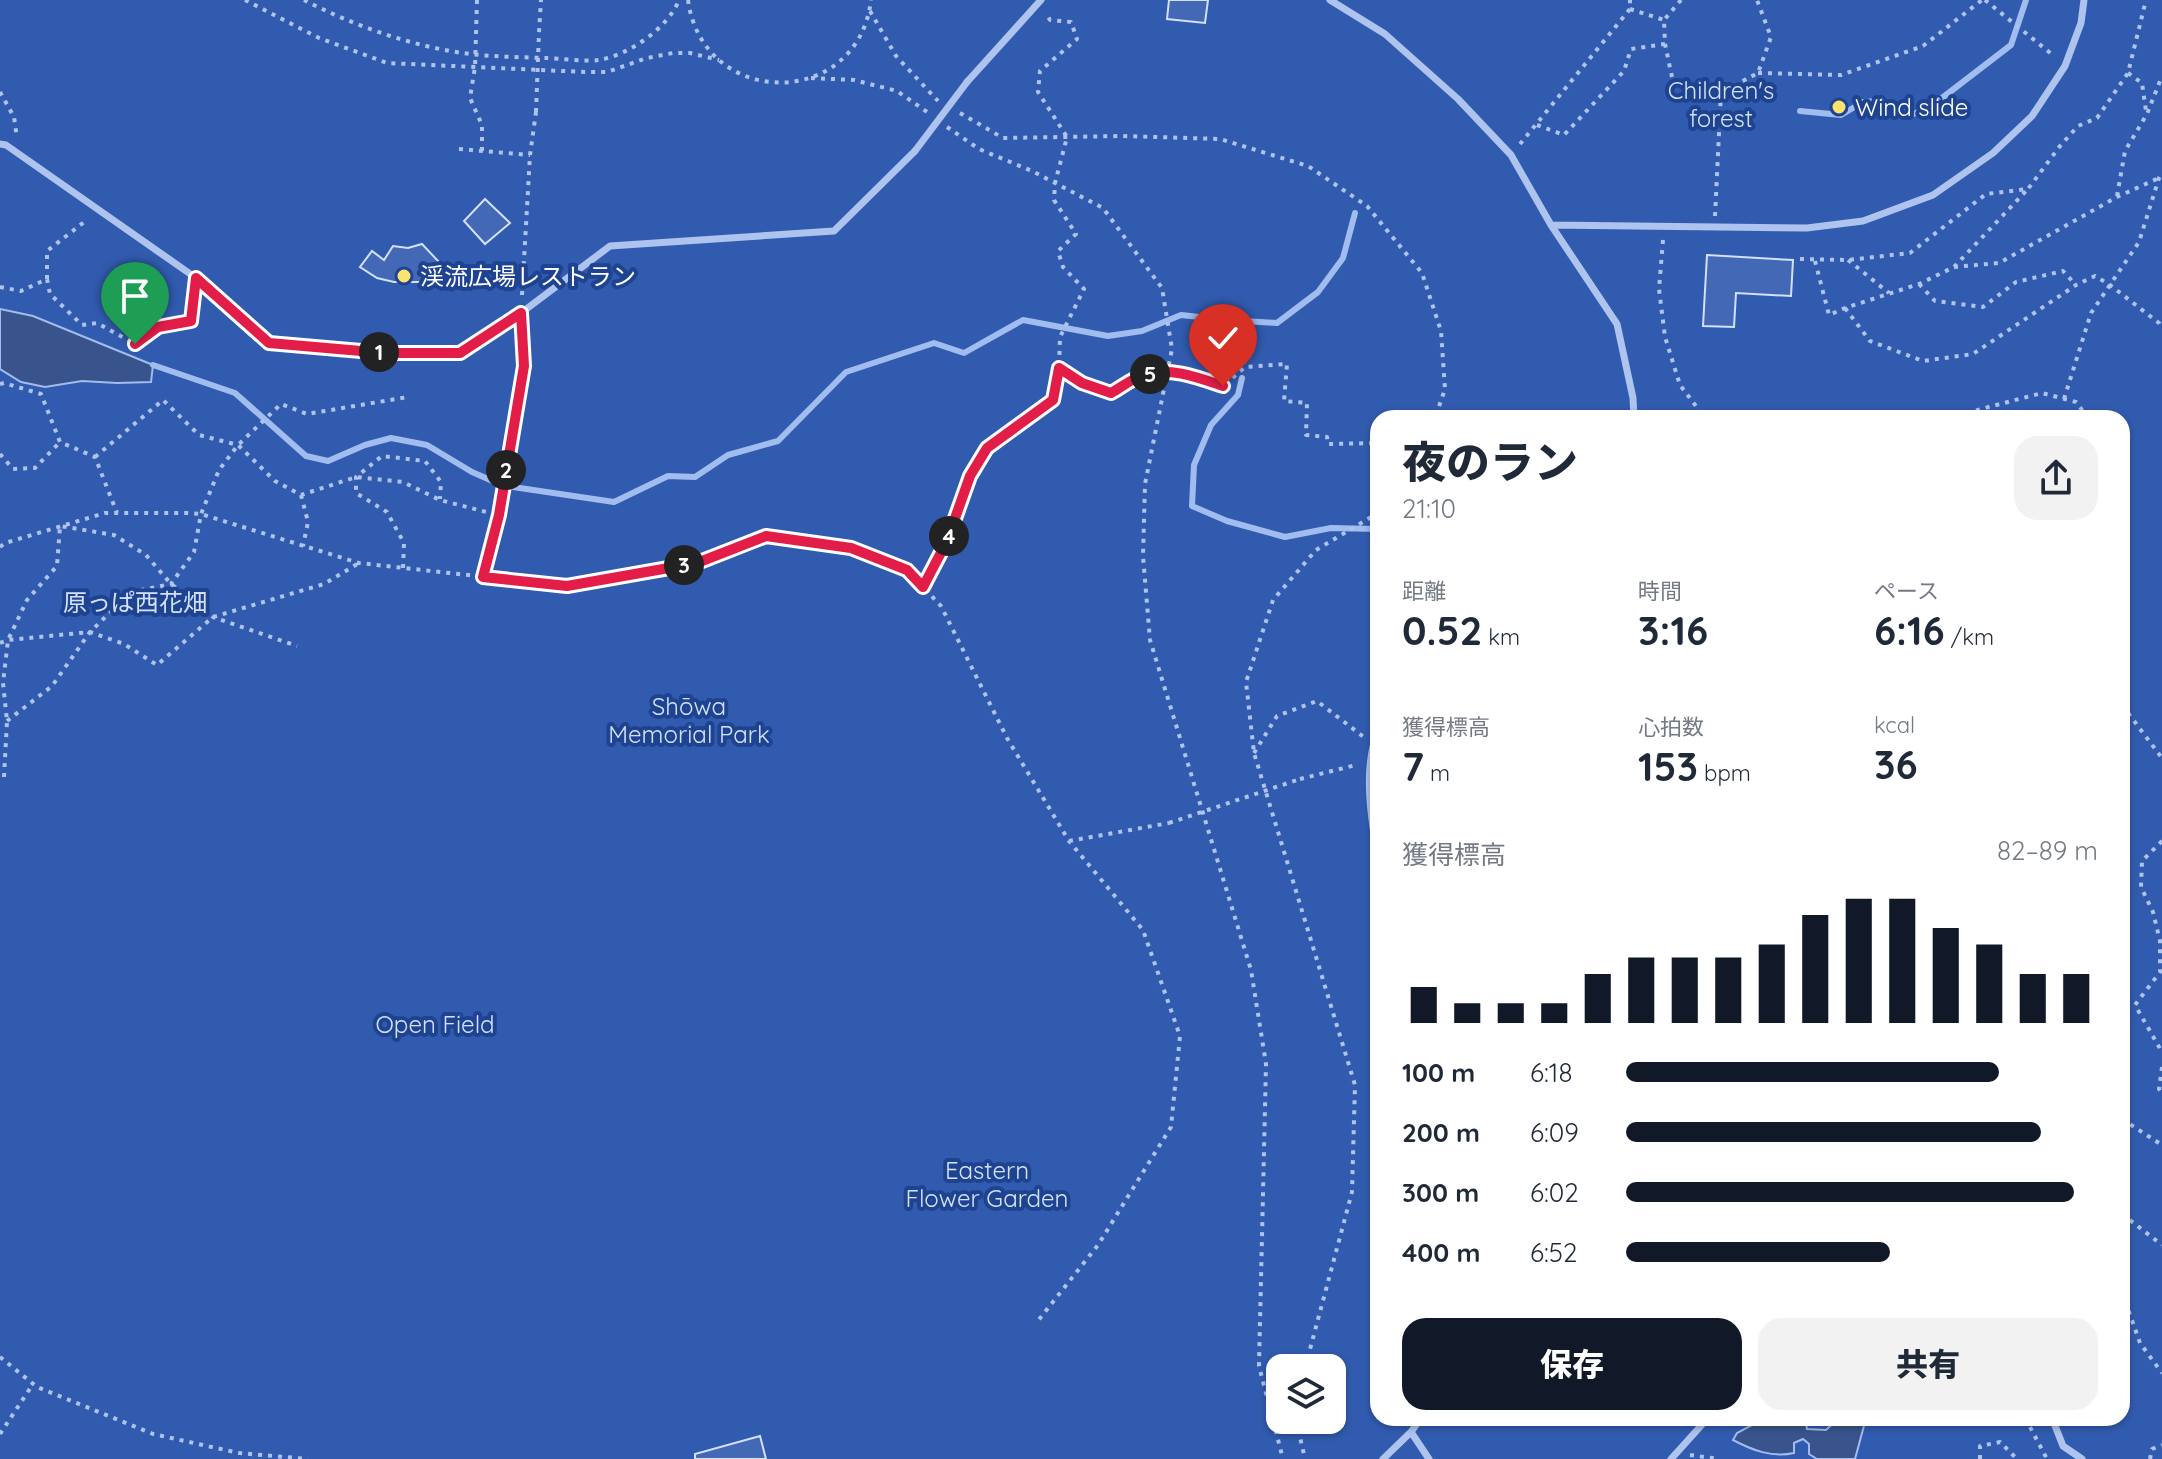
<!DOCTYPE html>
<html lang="ja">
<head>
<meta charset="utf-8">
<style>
	body { margin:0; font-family:Quicksand,"Noto Sans JP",sans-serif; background:#f2f2f3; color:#1f2937; height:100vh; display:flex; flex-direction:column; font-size:30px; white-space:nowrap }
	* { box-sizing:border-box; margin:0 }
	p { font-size:26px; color:#747a83 }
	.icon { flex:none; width:44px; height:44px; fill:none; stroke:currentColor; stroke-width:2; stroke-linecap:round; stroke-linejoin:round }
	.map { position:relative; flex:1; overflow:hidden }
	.sheet { position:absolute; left:1370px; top:410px; width:760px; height:1016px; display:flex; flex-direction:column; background:#fff; border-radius:24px; box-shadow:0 2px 6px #0004 }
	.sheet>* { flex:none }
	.buttons { position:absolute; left:1266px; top:1354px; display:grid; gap:16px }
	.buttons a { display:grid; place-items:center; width:80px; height:80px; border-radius:16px; background:#fff; box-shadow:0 2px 6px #0004; font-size:40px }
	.pin { position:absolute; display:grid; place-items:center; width:68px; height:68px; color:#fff; margin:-82px -34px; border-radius:50% 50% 50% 0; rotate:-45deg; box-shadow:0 0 8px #0007 }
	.pin .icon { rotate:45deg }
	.km { position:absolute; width:40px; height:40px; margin:-20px; border-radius:50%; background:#222; color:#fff; font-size:22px; line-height:40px; text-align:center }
	.round { display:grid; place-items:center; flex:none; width:84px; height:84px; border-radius:24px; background:#f2f2f3 }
	.head { display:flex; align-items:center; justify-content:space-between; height:136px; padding:0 32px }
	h1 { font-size:44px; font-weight:800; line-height:60px }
	.stats { display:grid; grid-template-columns:repeat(3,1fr); gap:12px; height:136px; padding:8px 32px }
	.stats div { display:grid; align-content:center }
	.stats b { font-size:40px; font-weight:800 }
	.stats small { font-size:22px; font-weight:400 }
	.stats p { font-size:22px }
	.chart { height:224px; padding:16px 32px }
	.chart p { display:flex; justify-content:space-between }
	.chart svg { width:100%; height:144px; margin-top:8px; stroke:#111827; stroke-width:6 }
	.cta { display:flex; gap:16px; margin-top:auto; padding:16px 32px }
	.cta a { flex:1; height:92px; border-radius:24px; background:#111827; color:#fff; font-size:32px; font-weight:800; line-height:92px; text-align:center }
	.cta a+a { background:#f2f2f3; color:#1f2937 }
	ul { padding:0 32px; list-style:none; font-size:26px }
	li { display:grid; grid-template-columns:128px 96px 1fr; align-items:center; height:60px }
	li i { height:20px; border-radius:10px; background:#111827 }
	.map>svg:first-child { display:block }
</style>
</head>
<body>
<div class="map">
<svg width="2162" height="1459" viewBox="0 0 2162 1459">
	<rect width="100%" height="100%" fill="#1e4390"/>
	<!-- green -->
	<path fill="#315bae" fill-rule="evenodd" d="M 0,0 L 2162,0 L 2162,1459 L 0,1459 ZM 1378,418 L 2122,418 L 2122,1418 L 1378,1418 ZM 1280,1368 L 1332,1368 L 1332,1420 L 1280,1420 Z"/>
	<!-- water -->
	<path fill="#39548c" stroke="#a1bcef" stroke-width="2" d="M 0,309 L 33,316 L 153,365 L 151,382 L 117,383 L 82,381 L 45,387 L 21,382 L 0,369 Z
		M 1765,1418 L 1805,1418 L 1807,1429 L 1826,1430 L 1839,1418 L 1864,1418 L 1865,1422 L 1855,1459 L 1817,1459 L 1809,1454 L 1809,1444 L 1803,1439 L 1794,1443 L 1794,1453 C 1772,1458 1752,1450 1733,1440 L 1737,1433 Z"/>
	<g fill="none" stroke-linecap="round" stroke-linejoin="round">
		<!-- stream -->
		<path stroke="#a1bcef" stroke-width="6" d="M 1800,111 L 1841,115 L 1863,102 L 1880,101 L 1899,112 L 1913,114 L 1929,108 L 2011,45 L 2026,0
			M 1227,320 L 1277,323 L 1318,292 L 1343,258 L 1355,213
			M 153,365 L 235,393 L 306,456 L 328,461 L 365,445 L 391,438 L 427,445 L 472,472 L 497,483
			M 1242,378 L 1238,395 L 1211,425 L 1194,465 L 1192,506 L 1227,521 L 1285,537 L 1331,528 L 1378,529
			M 513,487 L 614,502 L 668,476 L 695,477 L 728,455 L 778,441 L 846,372 L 934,343 L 964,353 L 1023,320 L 1108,336 L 1142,331 L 1181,315 L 1227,320 L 1246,356"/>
	</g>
	<!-- building -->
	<path fill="#4369b6" stroke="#d3e0fa" stroke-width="2" d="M 1169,0 L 1208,0 L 1205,23 L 1167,19 Z
		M 485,199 L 510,223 L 485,244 L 464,221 Z
		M 422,244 L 439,262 L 431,270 L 433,278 L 420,282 L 394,282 L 377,278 L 360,267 L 372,251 L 384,260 L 393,246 L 408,248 Z
		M 1707,255 L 1793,260 L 1791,296 L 1736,293 L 1734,327 L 1703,326 Z
		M 760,1436 L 766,1459 L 695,1459 L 695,1454 Z"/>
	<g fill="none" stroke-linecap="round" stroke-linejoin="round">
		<!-- path -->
		<path stroke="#aec3ed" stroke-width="4" stroke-dasharray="4 6" stroke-linecap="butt" d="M 245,0 L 319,38 L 387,63 L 585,72 L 607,72 L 647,58 L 673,53 L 690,53 L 719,60
			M 304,0 C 352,25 416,48 471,54 C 495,57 520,57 544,58 C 560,58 584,62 599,60 C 629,55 668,28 679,0
			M 477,0 L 475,67 L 470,98 L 482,125 L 482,151
			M 688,0 C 703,110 858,110 871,0
			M 1681,0 L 1664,20 L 1665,44 L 1672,77 C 1710,101 1721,92 1758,73 L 1771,37 L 1757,0
			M 1985,0 L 2054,56
			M 1630,9 L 1664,20
			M 870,11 L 896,56 L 938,101
			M 539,32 L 541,0
			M 1758,73 L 1841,75 L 1923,46 L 1982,0
			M 2128,73 L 2142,83 L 2146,111
			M 811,78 L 854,80 L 897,91 L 927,112
			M 0,92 L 14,117 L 17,138
			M 960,113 L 1003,138 L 1123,136 L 1220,139 L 1308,166 L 1367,206 L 1422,273 L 1441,331 L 1445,389 L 1435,418
			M 1537,125 L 1564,135 L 1624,71 L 1631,49 L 1665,44
			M 947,127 L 979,149 L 1032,171 L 1103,208 L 1162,288 L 1172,349 L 1145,484 L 1143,556 L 1150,640 L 1251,970 L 1266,1064 L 1259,1366 L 1283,1459
			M 1520,144 L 1630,9 L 1630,0
			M 459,149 L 530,155
			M 2117,196 L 2125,151 L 2147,114 L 2162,76
			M 1715,216 L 1721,92
			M 1663,240 L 1659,289 L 1665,337 L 1680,385 L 1705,418
			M 1800,259 L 1848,260 L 1910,253 L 1986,194 L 2028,189 L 2060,146 L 2078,126 L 2097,118 L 2128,73 L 2146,0
			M 1848,260 L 1889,293
			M 1815,261 L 1829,315 L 1845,308 L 1919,284 L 1954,267 L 2026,191
			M 1954,267 L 1999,263 L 2117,197 L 2159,178
			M 47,279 L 50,294 L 82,325 L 97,323 L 135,344 L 158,327 L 191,321 L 194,293
			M 1919,284 L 1935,301 L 1983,307 L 2016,282 L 2063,271 L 2076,285
			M 0,287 L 21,291 L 47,279 L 47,251 L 88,219
			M 522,295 L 530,155 L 536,112
			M 1845,308 L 1870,341 L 1923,361 L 1973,354 L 2076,285 L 2095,276 L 2110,285 L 2159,323 L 2162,329
			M 1059,368 L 1082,383 L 1111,393 C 1122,387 1134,377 1146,374 C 1171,367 1199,377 1223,386 L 1245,367 L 1287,364 L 1284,401 L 1307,403 L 1306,435 L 1327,437 L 1328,444 L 1378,443
			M 0,384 L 4,383 L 41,394 L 60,442 L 95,457 L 117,513
			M 2064,399 L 2091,313 L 2139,242 L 2159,178 L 2162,173
			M 1947,418 L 2042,393 L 2076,402 L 2088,418
			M 0,454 L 13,469 L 35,468 L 60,442
			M 95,457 L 163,400 L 199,435 L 238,445 L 275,481 L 301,495 L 356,477 L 403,482 L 440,500 L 498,515
			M 301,495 L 308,522 L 303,546
			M 0,547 L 5,543 L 105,513 L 187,513 L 201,514 L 359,563 L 567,586 L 697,563 L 766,536 L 851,548 L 907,570 L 941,606 L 1007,738 L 1069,841 L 1143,930 L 1180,1036 L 1171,1127 L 1098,1245 L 1037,1322
			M 403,568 L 404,543 L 387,512 L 356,493 L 356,477 L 382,456 L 425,461 L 441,482 L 440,499
			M 483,577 L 499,515 L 524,366 L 522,327
			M 923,586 L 947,541 L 970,476 L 987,448 L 1053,400 L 1059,368 L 1060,337 L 1084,289 L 1063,267 L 1058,251 L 1076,234 L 1054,200 L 1055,183 L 1067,137 L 1038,92 L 1040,71 L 1077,39 L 1071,22 L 1050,20 L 1046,14
			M 0,643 L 8,640 L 90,632 L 124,644 L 157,665 L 213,617 L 324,584 L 359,563
			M 2122,705 L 2162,758
			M 7,721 L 52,686 L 90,632 L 131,592 L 171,584 L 194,552 L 201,514 L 219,470 L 238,445 L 281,404 L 307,414 L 408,397
			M 1254,753 L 1277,716 L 1317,701 L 1365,738
			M 4,777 L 7,721 L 3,683 L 8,640 L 27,600 L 57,566 L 60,526 L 114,535 L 146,555 L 171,584 L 213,617 L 297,646
			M 1300,779 L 1356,765
			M 1069,841 L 1169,823
			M 2162,841 L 2142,861 L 2141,887 L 2153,912 L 2160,941 L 2160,972 L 2135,1005 L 2162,1052
			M 2162,1067 L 2159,1089 L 2162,1094
			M 2122,1119 L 2162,1145
			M 2122,1214 L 2162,1245
			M 2122,1292 L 2140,1343 L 2162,1373
			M 0,1357 L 37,1387 L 153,1434 L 239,1453 L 308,1459
			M 1305,1368 L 1352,1192 L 1355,1085 L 1254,753 L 1246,682 L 1273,600 L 1316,550 L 1378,513
			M 2034,1418 L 2030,1427 L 2047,1459
			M 1296,1420 L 1305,1459
			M 0,1434 L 33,1384
			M 1690,1455 L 1719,1459
			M 1980,1459 L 1980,1446 L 2000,1442 L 2017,1459
			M 2150,1459 L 2152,1449 L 2162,1445"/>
		<!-- pedestrian -->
		<path stroke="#aec3ed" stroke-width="7" d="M 1330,0 L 1385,34 L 1458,99 L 1511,155 L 1551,225 L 1617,324 L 1633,398 L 1634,418
			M 967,82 L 1041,0
			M 0,144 L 6,145 L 196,278 L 269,343 L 384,353 L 460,353 L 521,313 L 610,246 L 834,231 L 915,151
			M 1551,225 L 1807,228 L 1863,221 L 1933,195 L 1993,153 L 2032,116 L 2065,66 L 2081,23 L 2084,0
			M 1378,732 C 1363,765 1371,821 1378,856
			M 2052,1418 L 2063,1446 L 2082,1459
			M 1411,1432 L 1429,1459
			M 1383,1459 L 1411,1432 L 1421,1418
			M 1671,1459 L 1708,1418"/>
		<!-- path-bridge -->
		<path stroke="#aec3ed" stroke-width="4" stroke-dasharray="4 6" stroke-linecap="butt" d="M 536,112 L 539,32
			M 1169,823 L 1300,779"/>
		<!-- pedestrian-bridge -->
		<path stroke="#aec3ed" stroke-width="7" d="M 915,151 L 967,82"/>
	</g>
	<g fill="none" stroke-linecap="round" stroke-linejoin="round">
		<defs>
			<path id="route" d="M 135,344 L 158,327 L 191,321 L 196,278 L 269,343 L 384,353 L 460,353 L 521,313 L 524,366 L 499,515 L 483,577 L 567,586 L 697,563 L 766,536 L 851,548 L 907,570 L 923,587 L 947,541 L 970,476 L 987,448 L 1053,400 L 1059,368 L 1082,383 L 1111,393 C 1122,387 1134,377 1146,374 C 1171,367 1199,378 1223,386"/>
		</defs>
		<!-- route casing -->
		<use href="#route" stroke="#fff" stroke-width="16"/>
		<!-- route -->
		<use href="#route" stroke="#e11d48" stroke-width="10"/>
	</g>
	<!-- markers -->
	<g fill="#fce36d" stroke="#1e4390" stroke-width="3">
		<circle cx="1839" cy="107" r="8"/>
		<circle cx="404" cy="276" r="8"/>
	</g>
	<g text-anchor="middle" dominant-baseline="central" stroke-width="8" stroke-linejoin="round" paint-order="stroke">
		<!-- park labels -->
		<g font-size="24" fill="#d3e0fa" stroke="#1e4390">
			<text x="1721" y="90">Children's<tspan x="1721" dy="28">forest</tspan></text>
			<text x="135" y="602">原っぱ西花畑</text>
			<text x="689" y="706">Shōwa<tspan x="689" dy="28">Memorial Park</tspan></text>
			<text x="435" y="1024">Open Field</text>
			<text x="987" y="1170">Eastern<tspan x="987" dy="28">Flower Garden</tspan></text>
		</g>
		<!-- poi labels -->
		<g font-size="24" fill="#fff" stroke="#1e4390" text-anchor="start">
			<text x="1855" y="107">Wind slide</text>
			<text x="420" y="276">渓流広場レストラン</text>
		</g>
	</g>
</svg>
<div class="buttons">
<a><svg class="icon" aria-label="layers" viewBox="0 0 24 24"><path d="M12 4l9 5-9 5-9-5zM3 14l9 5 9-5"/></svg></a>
</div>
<div class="pin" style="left:135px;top:344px;background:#1e9e55"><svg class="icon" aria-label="arrive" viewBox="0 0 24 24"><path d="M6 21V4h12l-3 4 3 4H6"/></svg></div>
<div class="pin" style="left:1223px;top:386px;background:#d93025"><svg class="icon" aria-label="check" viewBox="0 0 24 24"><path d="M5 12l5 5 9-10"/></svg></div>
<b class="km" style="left:379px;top:352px">1</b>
<b class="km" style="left:506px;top:470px">2</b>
<b class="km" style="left:684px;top:565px">3</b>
<b class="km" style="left:949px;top:536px">4</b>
<b class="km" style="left:1150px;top:374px">5</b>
<section class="sheet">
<div class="head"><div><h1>夜のラン</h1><p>21:10</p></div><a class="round"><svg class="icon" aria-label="share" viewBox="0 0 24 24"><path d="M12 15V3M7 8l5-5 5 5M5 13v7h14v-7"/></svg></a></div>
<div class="stats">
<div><p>距離</p><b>0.52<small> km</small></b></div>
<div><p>時間</p><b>3:16</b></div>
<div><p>ペース</p><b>6:16<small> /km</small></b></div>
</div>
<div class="stats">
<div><p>獲得標高</p><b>7<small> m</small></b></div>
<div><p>心拍数</p><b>153<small> bpm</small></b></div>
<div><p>kcal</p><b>36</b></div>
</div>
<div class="chart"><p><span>獲得標高</span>82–89 m</p>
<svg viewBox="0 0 160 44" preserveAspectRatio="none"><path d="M5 44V33M15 44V38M25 44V38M35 44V38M45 44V29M55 44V24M65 44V24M75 44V24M85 44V20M95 44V11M105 44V6M115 44V6M125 44V15M135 44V20M145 44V29M155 44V29"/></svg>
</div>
<ul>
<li><b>100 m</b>6:18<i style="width:79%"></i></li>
<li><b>200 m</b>6:09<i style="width:88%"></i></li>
<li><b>300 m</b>6:02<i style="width:95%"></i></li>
<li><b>400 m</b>6:52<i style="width:56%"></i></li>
</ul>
<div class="cta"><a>保存</a><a>共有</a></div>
</section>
</div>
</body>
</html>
